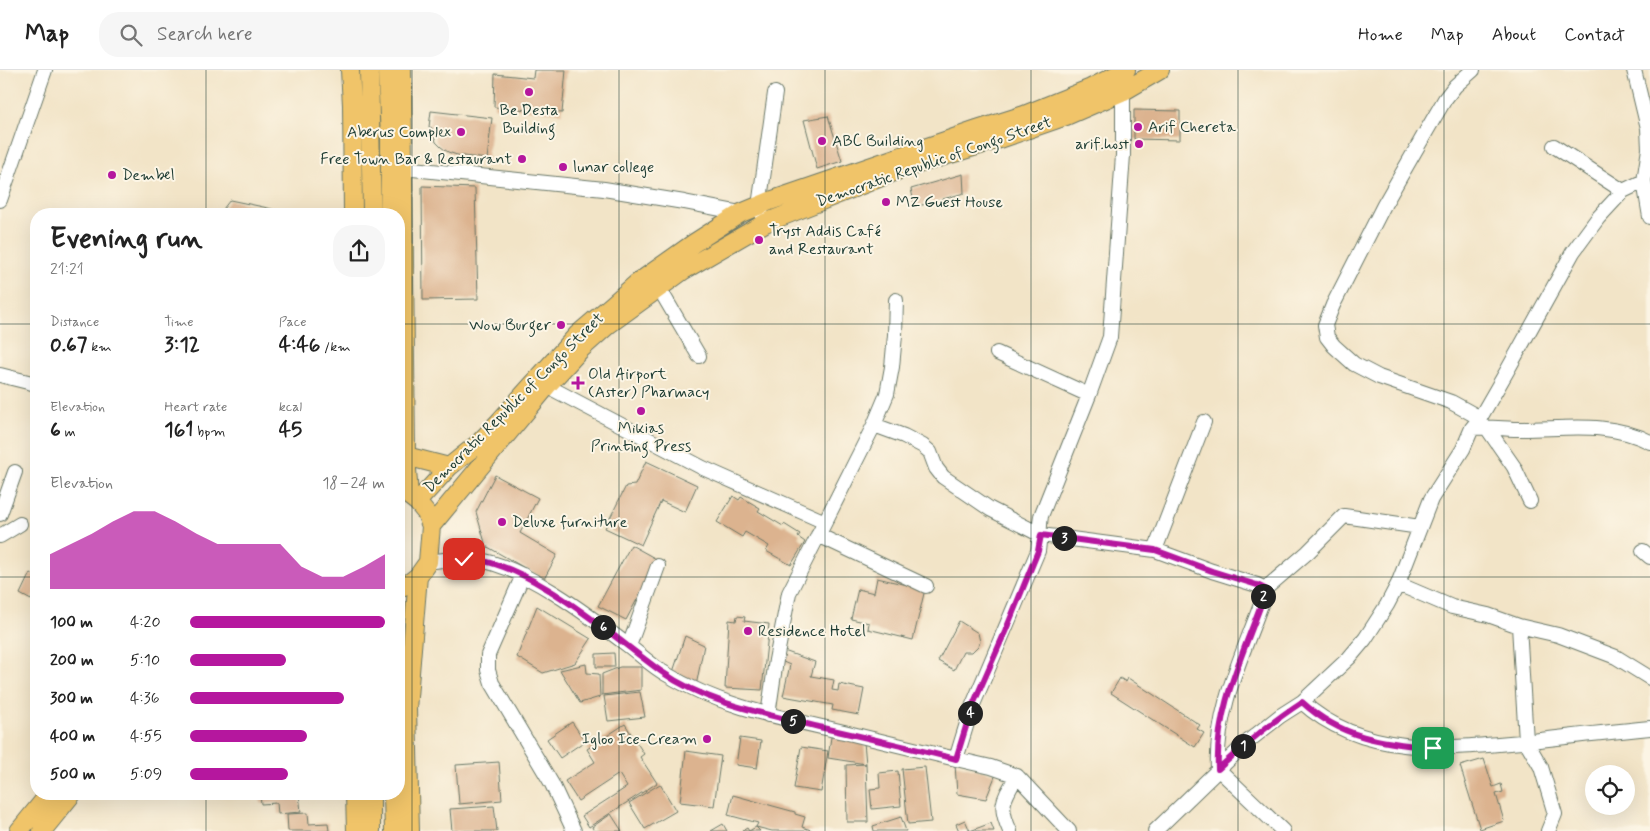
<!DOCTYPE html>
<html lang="en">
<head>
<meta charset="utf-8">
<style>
	body { margin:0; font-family:Mynerve,sans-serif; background:#f6f6f6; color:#222; height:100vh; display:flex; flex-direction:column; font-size:19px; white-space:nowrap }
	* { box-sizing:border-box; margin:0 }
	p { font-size:16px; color:#767676 }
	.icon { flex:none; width:28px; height:28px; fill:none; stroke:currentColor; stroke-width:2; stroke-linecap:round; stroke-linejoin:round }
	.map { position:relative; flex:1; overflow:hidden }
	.sheet { position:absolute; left:30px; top:138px; width:375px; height:592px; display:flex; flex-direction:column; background:#fff; border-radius:20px; box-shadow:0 5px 20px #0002 }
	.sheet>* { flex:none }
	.fabs { position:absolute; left:1585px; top:695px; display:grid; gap:10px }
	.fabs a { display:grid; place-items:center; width:50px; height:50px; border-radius:50%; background:#fff; box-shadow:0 5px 20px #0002; font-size:25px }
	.pin { position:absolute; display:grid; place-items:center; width:42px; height:42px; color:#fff; margin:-21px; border-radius:10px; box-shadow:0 2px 8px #0006 }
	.km { position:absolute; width:25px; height:25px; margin:-12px; border-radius:50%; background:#222; color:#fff; font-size:14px; line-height:25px; text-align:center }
	.round { display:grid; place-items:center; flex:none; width:52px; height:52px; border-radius:20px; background:#f6f6f6 }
	.overview { display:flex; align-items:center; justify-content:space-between; height:85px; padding:0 20px }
	h1 { font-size:28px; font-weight:800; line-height:38px }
	.figures { display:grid; grid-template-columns:repeat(3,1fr); gap:8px; height:85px; padding:5px 20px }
	.figures div { display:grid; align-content:center }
	.figures b { font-size:21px; font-weight:800 }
	.figures small { font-size:14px; font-weight:400 }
	.figures p { font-size:14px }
	.chart { height:140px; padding:10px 20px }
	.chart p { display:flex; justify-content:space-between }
	.chart svg { width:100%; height:90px; margin-top:5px; fill:#b5179e; opacity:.7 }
	ul { padding:0 20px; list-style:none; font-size:16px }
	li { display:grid; grid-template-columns:80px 60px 1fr; align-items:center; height:38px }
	li i { height:12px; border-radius:6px; background:#b5179e }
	header { display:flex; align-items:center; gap:30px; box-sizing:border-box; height:70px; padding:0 25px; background:#fff; border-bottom:1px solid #e0e0e0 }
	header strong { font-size:24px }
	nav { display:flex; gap:28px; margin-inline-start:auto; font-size:18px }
	.search { width:350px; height:45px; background:#f6f6f6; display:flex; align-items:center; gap:12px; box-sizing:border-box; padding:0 18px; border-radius:20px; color:#767676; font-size:19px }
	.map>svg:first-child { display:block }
</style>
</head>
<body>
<header>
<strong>Map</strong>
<div class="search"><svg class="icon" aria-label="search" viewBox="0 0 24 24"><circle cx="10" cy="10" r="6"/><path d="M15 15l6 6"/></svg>Search here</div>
<nav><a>Home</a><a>Map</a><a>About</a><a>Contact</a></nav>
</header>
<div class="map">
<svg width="1650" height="761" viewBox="0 0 1650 761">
	<rect width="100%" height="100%" fill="#fcf5e5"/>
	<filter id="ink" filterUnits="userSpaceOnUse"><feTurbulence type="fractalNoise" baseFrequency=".02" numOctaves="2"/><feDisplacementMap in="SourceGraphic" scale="10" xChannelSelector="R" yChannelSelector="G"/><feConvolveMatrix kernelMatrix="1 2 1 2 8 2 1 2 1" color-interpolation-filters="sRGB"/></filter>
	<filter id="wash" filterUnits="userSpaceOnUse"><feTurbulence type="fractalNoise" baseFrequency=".0096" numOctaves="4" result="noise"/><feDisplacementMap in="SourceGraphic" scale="20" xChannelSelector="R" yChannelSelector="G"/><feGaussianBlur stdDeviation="1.12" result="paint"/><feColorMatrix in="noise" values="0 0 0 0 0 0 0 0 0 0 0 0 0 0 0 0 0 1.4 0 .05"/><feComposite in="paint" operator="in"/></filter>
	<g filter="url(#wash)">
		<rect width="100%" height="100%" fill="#f2e4c7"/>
		<g id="blocks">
			<!-- building -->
			<path fill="#dcb38f" d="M 534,0 L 566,0 L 562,43 L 494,37 L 495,4 L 533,8 Z
				M 1134,40 L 1180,41 L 1180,70 L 1134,69 Z
				M 431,41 L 492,48 L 487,89 L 457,85 L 448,82 L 441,77 L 436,72 L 432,58 L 429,57 Z
				M 828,46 L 842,91 L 817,99 L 804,50 Z
				M 963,104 L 964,123 L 915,137 L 911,119 Z
				M 422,116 L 475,118 L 478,229 L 423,230 Z
				M 230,130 L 268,138 L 289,144 L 222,144 L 223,139 Z
				M 646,391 L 697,415 L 685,442 L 661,431 L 641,475 L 605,458 L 626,416 L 635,415 Z
				M 495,405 L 538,428 L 520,463 L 557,485 L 544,509 L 486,476 L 476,442 Z
				M 733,426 L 739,430 L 741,427 L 760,438 L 758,441 L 783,456 L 784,454 L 800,464 L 798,467 L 805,472 L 791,495 L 766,481 L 769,476 L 745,462 L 742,467 L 717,452 Z
				M 631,475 L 658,490 L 626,550 L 598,536 Z
				M 30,503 L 36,506 L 36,520 L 31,530 L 20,524 Z
				M 877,508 L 925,519 L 913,570 L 868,559 L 869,553 L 851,549 L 858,519 L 874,523 Z
				M 537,536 L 591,569 L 575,593 L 543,603 L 517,587 Z
				M 737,546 L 745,547 L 744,551 L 769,554 L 762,620 L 725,618 L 729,550 L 736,551 Z
				M 959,551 L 978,563 L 980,572 L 978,576 L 972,582 L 963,582 L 954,600 L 938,591 Z
				M 685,566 L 704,575 L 696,616 L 673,602 Z
				M 784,581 L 815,592 L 811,606 L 834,610 L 832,620 L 838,621 L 839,614 L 864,619 L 859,645 L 832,640 L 833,635 L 783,626 L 790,595 L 781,591 Z
				M 614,583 L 615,597 L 596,597 L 596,584 Z
				M 586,594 L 587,603 L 599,604 L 600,627 L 580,633 L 560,600 Z
				M 620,597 L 641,597 L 641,620 L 602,625 L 602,604 Z
				M 1120,608 L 1126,612 L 1128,608 L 1200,655 L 1197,659 L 1204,663 L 1195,677 L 1111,623 Z
				M 640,622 L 645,647 L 608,651 L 604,626 Z
				M 572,652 L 585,671 L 560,688 L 547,669 Z
				M 625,654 L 644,684 L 640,687 L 657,713 L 589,757 L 582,746 L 627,717 L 619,704 L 578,731 L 565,711 L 595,692 L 587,679 Z
				M 831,667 L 864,672 L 866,694 L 868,752 L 847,752 L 846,695 L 866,694 L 828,688 Z
				M 740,668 L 761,671 L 757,698 L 736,695 Z
				M 801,677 L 828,681 L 821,722 L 794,718 Z
				M 686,681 L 721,686 L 714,736 L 680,732 Z
				M 1484,689 L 1493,717 L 1501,714 L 1503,722 L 1496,724 L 1504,751 L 1480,759 L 1460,696 Z
				M 499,692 L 502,730 L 459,734 L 456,695 Z
				M 955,694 L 996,704 L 986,729 L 957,724 Z
				M 925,697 L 931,752 L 908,754 L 902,699 Z
				M 898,701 L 901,736 L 872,739 L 870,719 L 880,718 L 879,703 Z
				M 660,714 L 676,741 L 645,759 L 629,733 Z
				M 260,724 L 299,724 L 301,742 L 278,744 L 277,733 L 261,734 Z
				M 733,725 L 795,742 L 795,744 L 805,747 L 802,757 L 814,761 L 772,761 L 756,757 L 760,761 L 742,761 L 747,758 L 749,761 L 756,757 L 758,753 L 728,745 Z
				M 494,736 L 497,761 L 452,761 L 450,739 Z
				M 308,743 L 309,754 L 328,753 L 329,761 L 288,761 L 287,744 Z
				M 611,744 L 622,761 L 594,761 L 592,757 Z
				M 901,747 L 906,761 L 874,761 L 873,756 Z
				M 965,750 L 970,761 L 959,761 L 956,754 Z
				M 991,753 L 994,761 L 970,761 Z
				M 723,754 L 727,761 L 711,761 Z"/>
		</g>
	</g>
	<g filter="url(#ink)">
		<use href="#blocks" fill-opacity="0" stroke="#697767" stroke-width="1"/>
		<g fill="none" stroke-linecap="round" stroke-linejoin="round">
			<defs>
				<path id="minor" d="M 1473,0 L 1455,16 L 1445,29 L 1427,60 L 1384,135 L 1333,235 L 1325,255 L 1327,267 L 1334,276 L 1354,294 L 1379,307 L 1451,332 L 1480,348
					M 1554,76 L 1623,121
					M 403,98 L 604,119 L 684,132 L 741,143
					M 1644,111 L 1650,147
					M 0,130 L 45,0
					M 765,153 L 759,136 L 775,23
					M 659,218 L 699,286
					M 997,283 L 1089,325
					M 0,305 L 36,314
					M 547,316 L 703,398 L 825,452 L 789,523 L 776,590 L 768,645
					M 874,355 L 904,366 L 923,376 L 930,382 L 936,398 L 943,407 L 990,439 L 1041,465 L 1155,480 L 1212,501 L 1257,515 L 1265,519
					M 1472,358 C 1488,356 1505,359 1522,359 C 1565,359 1610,351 1650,372
					M 1487,358 L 1514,397 L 1530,431
					M 0,444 L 15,402
					M 825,452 L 874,355 L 887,324 L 892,297 L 895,265 L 896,230
					M 818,465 L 926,516
					M 0,466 L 20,454
					M 1155,480 L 1204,352
					M 1643,481 L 1650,487
					M 428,492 C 442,490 459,487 473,489 C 522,494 591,547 630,577 C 642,586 653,597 666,604 C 720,637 783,648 844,662 C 893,674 942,686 991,697 L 1017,706 L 1069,761
					M 523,505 L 488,585 L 488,600 L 492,613 L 552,714 L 574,761
					M 1398,514 L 1452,537 L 1488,545 L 1519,556 L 1558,565 L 1616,587 L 1650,608
					M 1519,556 L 1526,671 L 1541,697 L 1555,744 L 1548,761
					M 629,576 L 658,496
					M 1302,632 C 1362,687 1447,679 1522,672 C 1565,667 1607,662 1650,658
					M 956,689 L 972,637 L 1038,481 C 1040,469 1039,458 1041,446 L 1089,325 L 1110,267 L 1123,85 L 1123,13
					M 1010,761 C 998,735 1003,730 1017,706
					M 1155,761 L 1246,673 L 1280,646 L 1302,632 L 1349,588 L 1365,569 L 1387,535 L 1398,514 L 1431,429 L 1463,379 L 1472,358 L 1480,348 L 1507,301 L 1573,182 L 1598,148 L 1623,121 L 1644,111 L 1649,79 L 1648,58 L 1634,0
					M 1283,761 L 1218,699 C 1215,639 1243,585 1263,529 L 1265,519 L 1308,482 L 1344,446 L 1420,457"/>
				<path id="major" d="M 350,0 L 352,35 L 353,144
					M 369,0 L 372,144
					M 387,0 L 390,70 L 390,144
					M 402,0 L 406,386 L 409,426
					M 406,386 L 449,397
					M 417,432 L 449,397 L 480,372 L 498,353 L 578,264 L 612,235 L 636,214 L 694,173 L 741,143 L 770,131 L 977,60 L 1024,45 L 1091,18 L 1126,0
					M 431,456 L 547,316 L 581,279 L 608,255 L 684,200 L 765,153 L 788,144 L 902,99 L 1000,69 L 1066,46 L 1124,21 L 1160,0
					M 399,518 L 408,514 L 418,506 L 428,492 L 431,456 L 426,443 L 417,432 L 408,425
					M 355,724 L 356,761
					M 371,724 L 371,761
					M 393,724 L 394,761
					M 19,761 L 49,724
					M 42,761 L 72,724
					M 410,761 L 407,639 L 418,506"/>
			</defs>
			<!-- minor casing -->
			<use href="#minor" stroke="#697767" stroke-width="16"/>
			<!-- major casing -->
			<use href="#major" stroke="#697767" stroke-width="20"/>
			<!-- minor -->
			<use href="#minor" stroke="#fff" stroke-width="14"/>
			<!-- major -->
			<use href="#major" stroke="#f0c469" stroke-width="18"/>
		</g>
	</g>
	<g fill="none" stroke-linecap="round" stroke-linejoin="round" filter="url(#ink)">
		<defs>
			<path id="route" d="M 464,489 C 526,488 613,567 662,602 C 707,634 767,644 819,657 C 865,667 910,678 956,689 L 972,637 L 1005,562 L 1038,481 L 1041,465 L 1155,480 L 1212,501 L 1257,515 L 1265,519 L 1263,529 C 1243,585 1215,639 1218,699 C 1244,675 1271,652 1302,632 C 1341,668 1383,673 1433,678"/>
		</defs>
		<!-- route casing -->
		<use href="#route" stroke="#fff" stroke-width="10"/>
		<!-- route -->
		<use href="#route" stroke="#b5179e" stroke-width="6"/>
	</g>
	<!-- grid -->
	<path fill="none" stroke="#1f3d34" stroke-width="1" stroke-opacity="0.55" d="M 206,0 L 206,144M 412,0 L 412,761M 619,0 L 619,761M 825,0 L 825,761M 1031,0 L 1031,761M 1238,0 L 1238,761M 1444,0 L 1444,761M 0,254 L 36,254M 399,254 L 1650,254M 0,507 L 36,507M 399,507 L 1650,507M 206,724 L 206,761"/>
	<!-- markers -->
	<g fill="#b5179e" stroke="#fcf5e5" stroke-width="2">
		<circle cx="529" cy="22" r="5"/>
		<circle cx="1138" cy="57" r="5"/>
		<circle cx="461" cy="62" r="5"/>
		<circle cx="822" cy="71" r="5"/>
		<circle cx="1139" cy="74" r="5"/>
		<circle cx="522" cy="89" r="5"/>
		<circle cx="563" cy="97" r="5"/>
		<circle cx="112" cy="105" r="5"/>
		<circle cx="886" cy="132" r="5"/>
		<circle cx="759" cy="170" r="5"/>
		<circle cx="561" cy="255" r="5"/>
		<path d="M575.5 305.5h5v5h5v5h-5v5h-5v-5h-5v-5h5z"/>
		<circle cx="641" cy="341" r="5"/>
		<circle cx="502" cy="452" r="5"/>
		<circle cx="748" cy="561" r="5"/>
		<circle cx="707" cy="669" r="5"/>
	</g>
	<g text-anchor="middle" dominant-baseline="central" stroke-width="4" stroke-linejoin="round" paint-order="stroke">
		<!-- poi labels -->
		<g font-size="16" fill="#1f3d34" stroke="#fcf5e5" text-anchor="start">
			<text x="529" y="40" text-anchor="middle">Be Desta<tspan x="529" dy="18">Building</tspan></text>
			<text x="1148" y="57">Arif Chereta</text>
			<text x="451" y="62" text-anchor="end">Aberus Complex</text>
			<text x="832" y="71">ABC Building</text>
			<text x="1129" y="74" text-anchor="end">arif.host</text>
			<text x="512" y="89" text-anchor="end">Free Town Bar &amp; Restaurant</text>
			<text x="573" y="97">lunar college</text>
			<text x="122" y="105">Dembel</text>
			<text x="896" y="132">MZ Guest House</text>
			<text x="769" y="161">Tryst Addis Café<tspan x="769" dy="18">and Restaurant</tspan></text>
			<text x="551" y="255" text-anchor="end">Wow Burger</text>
			<text x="588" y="304">Old Airport<tspan x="588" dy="18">(Aster) Pharmacy</tspan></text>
			<text x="641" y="358" text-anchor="middle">Mikias<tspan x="641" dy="18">Printing Press</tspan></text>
			<text x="512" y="452">Deluxe furniture</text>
			<text x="758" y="561">Residence Hotel</text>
			<text x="697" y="669" text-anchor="end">Igloo Ice-Cream</text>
		</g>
		<!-- street labels -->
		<g font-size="16" fill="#1f3d34" stroke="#fcf5e5">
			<text transform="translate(934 92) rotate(-19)">Democratic Republic of Congo Street</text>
			<text transform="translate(514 333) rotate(-45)">Democratic Republic of Congo Street</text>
		</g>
	</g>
</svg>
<div class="fabs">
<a><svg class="icon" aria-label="locate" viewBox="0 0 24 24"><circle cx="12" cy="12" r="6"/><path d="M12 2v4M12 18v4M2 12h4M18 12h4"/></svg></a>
</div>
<div class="pin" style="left:1433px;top:678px;background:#1e9e55"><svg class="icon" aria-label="arrive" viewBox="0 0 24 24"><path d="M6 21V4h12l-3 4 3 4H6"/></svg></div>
<div class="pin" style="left:464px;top:489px;background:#d93025"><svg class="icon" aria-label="check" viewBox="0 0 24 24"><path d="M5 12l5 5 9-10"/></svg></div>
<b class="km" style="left:1243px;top:676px">1</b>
<b class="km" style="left:1263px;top:526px">2</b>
<b class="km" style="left:1064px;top:468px">3</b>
<b class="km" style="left:970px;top:643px">4</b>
<b class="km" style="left:793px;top:651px">5</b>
<b class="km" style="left:603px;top:557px">6</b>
<section class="sheet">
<div class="overview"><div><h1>Evening run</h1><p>21:21</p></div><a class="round"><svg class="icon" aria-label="share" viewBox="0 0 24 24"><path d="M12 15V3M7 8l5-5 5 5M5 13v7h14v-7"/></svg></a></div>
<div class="figures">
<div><p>Distance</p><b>0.67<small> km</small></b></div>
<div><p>Time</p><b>3:12</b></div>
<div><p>Pace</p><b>4:46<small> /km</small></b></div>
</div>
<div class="figures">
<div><p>Elevation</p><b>6<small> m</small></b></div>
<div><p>Heart rate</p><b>161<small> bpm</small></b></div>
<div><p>kcal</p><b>45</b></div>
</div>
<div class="chart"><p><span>Elevation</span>18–24 m</p>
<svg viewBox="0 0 160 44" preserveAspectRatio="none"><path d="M0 44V27L10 22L20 17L30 11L40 6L50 6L60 11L70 17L80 22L90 22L100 22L110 22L120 33L130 38L140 38L150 33L160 27V44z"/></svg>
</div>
<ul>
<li><b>100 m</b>4:20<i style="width:100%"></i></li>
<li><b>200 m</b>5:10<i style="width:49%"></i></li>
<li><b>300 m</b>4:36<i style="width:79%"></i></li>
<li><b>400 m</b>4:55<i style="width:60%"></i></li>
<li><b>500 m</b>5:09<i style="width:50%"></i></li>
</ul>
</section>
</div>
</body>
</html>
